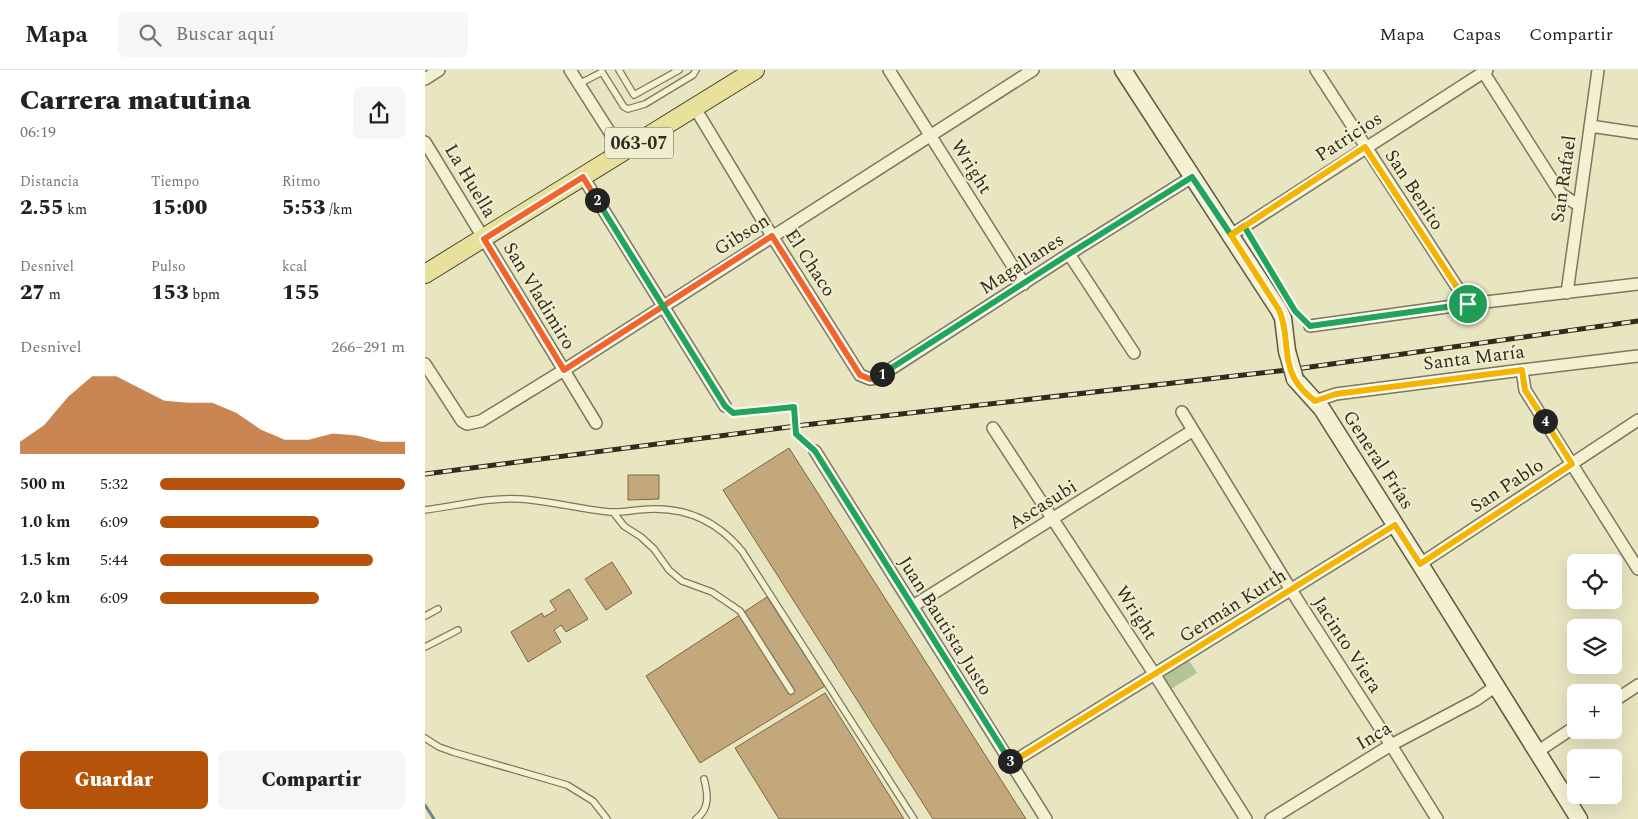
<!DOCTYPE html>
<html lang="es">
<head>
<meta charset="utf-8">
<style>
	body { margin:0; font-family:Spectral,serif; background:#f6f6f6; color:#222; height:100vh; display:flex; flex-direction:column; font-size:19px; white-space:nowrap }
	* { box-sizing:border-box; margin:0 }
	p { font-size:16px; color:#767676 }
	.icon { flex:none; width:28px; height:28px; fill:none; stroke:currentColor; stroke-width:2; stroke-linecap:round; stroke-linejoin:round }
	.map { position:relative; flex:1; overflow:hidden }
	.side { display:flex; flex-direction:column; background:#fff; width:425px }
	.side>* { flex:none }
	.buttons { position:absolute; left:1142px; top:484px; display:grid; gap:10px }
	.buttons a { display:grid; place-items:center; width:55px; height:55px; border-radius:8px; background:#fff; box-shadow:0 5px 20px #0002; font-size:25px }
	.pin { position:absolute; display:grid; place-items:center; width:42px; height:42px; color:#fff; margin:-21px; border:2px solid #fff; border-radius:50%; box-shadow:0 1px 5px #0007 }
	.km { position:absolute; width:25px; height:25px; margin:-12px; border-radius:50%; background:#222; color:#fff; font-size:14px; line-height:25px; text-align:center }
	.round { display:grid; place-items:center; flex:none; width:52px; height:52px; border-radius:8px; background:#f6f6f6 }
	.headline { display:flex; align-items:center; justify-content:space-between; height:85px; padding:0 20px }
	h1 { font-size:28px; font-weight:800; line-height:38px }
	.figures { display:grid; grid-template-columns:repeat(3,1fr); gap:8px; height:85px; padding:5px 20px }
	.figures div { display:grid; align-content:center }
	.figures b { font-size:21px; font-weight:800 }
	.figures small { font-size:14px; font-weight:400 }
	.figures p { font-size:14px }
	.chart { height:140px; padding:10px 20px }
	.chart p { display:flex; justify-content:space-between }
	.chart svg { width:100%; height:90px; margin-top:5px; fill:#b45309; opacity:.7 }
	.cta { display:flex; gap:10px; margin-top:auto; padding:10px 20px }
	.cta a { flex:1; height:58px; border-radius:8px; background:#b45309; color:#fff; font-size:20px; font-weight:800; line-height:58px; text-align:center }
	.cta a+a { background:#f6f6f6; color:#222 }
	ul { padding:0 20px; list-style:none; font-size:16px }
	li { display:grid; grid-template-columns:80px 60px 1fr; align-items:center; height:38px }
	li i { height:12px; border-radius:6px; background:#b45309 }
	header { display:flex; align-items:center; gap:30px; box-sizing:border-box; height:70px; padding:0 25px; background:#fff; border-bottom:1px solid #e0e0e0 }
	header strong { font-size:24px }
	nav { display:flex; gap:28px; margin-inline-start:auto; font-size:18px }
	.search { width:350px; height:45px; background:#f6f6f6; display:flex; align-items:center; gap:12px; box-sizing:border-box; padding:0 18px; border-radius:8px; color:#767676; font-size:19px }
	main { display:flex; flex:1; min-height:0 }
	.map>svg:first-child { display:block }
</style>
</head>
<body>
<header>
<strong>Mapa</strong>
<div class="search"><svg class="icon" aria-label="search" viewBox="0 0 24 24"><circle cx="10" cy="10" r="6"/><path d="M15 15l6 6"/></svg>Buscar aquí</div>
<nav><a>Mapa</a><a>Capas</a><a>Compartir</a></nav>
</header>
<main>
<section class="side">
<div class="headline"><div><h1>Carrera matutina</h1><p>06:19</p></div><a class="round"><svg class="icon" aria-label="share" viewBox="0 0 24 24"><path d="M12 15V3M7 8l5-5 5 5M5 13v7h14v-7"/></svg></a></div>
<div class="figures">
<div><p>Distancia</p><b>2.55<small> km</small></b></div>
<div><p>Tiempo</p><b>15:00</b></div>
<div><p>Ritmo</p><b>5:53<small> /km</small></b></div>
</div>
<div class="figures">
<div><p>Desnivel</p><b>27<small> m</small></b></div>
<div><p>Pulso</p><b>153<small> bpm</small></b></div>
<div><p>kcal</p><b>155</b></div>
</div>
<div class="chart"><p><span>Desnivel</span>266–291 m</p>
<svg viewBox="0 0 160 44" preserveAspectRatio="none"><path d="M0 44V38L10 30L20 16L30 6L40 6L50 12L60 18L70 19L80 19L90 24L100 32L110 37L120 37L130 34L140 35L150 38L160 38V44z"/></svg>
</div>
<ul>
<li><b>500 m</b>5:32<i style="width:100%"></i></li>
<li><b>1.0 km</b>6:09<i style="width:65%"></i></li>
<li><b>1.5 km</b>5:44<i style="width:87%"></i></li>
<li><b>2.0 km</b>6:09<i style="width:65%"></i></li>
</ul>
<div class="cta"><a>Guardar</a><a>Compartir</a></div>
</section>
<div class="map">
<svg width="1213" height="749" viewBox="0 0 1213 749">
	<rect width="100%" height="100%" fill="#e8e5c1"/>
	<!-- green -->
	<path fill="#b5c496" d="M 763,589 L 772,603 L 743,621 L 735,607 Z"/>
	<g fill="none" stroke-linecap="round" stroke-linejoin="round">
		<!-- stream -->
		<path stroke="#6c8787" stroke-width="3" d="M 0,735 L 9,749"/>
	</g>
	<!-- building -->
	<path fill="#c2a87b" stroke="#7c6643" d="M 364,378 L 601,749 L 508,749 L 298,420 Z
		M 203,405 L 234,405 L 234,429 L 203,430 Z
		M 187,492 L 207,523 L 181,540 L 160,509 Z
		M 144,519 L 163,549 L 141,562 L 136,555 L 129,560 L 136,572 L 103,592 L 86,562 L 117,543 L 119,547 L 131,540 L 125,531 Z
		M 342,527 L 400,616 L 275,693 L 221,606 Z
		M 400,623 L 479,749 L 354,749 L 310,678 Z"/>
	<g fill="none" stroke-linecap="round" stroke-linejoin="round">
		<defs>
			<path id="service" d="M 194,0 L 209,25 L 254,0
				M 154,14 L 177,2 L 199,37 L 203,39 L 220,34 L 268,5 L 271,0
				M 0,440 C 31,436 64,427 95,429 C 125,431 155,439 185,442 C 199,443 213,439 227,439 C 264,438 293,452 317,481 L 489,749
				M 188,442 L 199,456 L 216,467 L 229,479 L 244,500 L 251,506 L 257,511 L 287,522 L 315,541 L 366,621
				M 0,546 L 13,539
				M 0,577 L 33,560
				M 0,668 L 14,677 L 28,682 L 142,715 L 168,731 L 182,749
				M 271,749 C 285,739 283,724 279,709"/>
			<path id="minor" d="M 145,0 L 198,83
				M 464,0 L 599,214
				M 891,0 L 1043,234
				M 1057,0 L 1136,124 L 1153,135
				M 0,9 L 14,0
				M 270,38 L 347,166 L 435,305 L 445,309 L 452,308 L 644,184 L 767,107
				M 1165,56 L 1213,63
				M 0,72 L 171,353
				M 158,107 L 300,336
				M 806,165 L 1062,0
				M 644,184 L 709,283
				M 1142,223 L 1173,0
				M 885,256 L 1043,234 L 1213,214
				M 0,294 L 37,351 L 42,354 L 56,351 L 139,300 L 608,0
				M 1097,300 L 1100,320 L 1213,499
				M 890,331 L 911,324 L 1097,300 L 1213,286
				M 757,342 L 866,520 L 966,675 L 1012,749
				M 568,358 L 730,605 L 821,749
				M 390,381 L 621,749
				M 995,494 L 1213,350
				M 488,536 L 767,361
				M 1189,631 L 1213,615
				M 1112,682 L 1151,656
				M 586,693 L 970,455
				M 846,749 L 966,675 L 1051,630 L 1071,616"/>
			<path id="secondary" d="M 698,0 L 854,240 L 858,248 L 862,281
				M 870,309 L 897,339 L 995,494 L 1154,749"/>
			<path id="primary" d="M 0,204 L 330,0"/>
		</defs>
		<!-- service casing -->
		<use href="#service" stroke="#7f765b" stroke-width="8"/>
		<!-- minor casing -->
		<use href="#minor" stroke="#7f765b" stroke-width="14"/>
		<!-- secondary casing -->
		<use href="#secondary" stroke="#61573e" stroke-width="19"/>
		<!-- primary casing -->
		<use href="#primary" stroke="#4d442f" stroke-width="20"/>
		<!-- path -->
		<path stroke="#7f765b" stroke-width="2" stroke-dasharray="4 2.5" stroke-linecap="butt" d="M 824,165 L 853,212
			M 869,240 L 878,249
			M 309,343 L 369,337 L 371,364 L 382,375"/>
		<!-- service -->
		<use href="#service" stroke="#f4f1d3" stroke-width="5.5"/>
		<!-- minor -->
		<use href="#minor" stroke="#f4f1d3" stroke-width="11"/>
		<!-- secondary -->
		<use href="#secondary" stroke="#f4f1d3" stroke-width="16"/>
		<!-- primary -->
		<use href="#primary" stroke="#e8e19c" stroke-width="18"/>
		<defs>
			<path id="rail" d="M 0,404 L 379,355 L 871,299 L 1213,251"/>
		</defs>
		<!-- rail casing -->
		<use href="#rail" stroke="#312b1d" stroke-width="5"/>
		<!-- rail -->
		<use href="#rail" stroke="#f0eed0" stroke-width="3" stroke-dasharray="9" stroke-linecap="butt"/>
		<defs>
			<path id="secondary-bridge" d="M 862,281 L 870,309"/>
		</defs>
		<!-- secondary-bridge casing -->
		<use href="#secondary-bridge" stroke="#61573e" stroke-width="19" stroke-linecap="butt"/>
		<!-- secondary-bridge -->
		<use href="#secondary-bridge" stroke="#f4f1d3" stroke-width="16"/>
	</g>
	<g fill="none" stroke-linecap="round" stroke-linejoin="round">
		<defs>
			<path id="split-1" d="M 457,304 L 644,184 L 767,107 L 806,165 L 819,156 L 870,241 L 885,256 L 1043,234"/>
			<path id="split-2" d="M 172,130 L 158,107 L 59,169 L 139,300 L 347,166 L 435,305 L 445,309 L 457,304"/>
			<path id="split-3" d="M 172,130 L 300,336 L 308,343 L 369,337 L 371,364 L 390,381 L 585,691"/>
			<path id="split-4" d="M 585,691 L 586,693 L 970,455 L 995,494 L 1147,394 L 1120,351"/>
			<path id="split-5" d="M 1043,234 L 940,77 L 806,165 L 854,240 C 864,261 858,287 869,308 C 874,317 882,325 890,331 L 911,324 L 1097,300 L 1100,320 L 1120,351"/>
		</defs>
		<!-- split-1 casing -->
		<use href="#split-1" stroke="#fff" stroke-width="10"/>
		<!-- split-2 casing -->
		<use href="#split-2" stroke="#fff" stroke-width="10"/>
		<!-- split-3 casing -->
		<use href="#split-3" stroke="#fff" stroke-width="10"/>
		<!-- split-4 casing -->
		<use href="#split-4" stroke="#fff" stroke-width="10"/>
		<!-- split-5 casing -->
		<use href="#split-5" stroke="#fff" stroke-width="10"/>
		<!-- split-1 -->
		<use href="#split-1" stroke="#22a559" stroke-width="6"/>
		<!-- split-2 -->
		<use href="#split-2" stroke="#f0652b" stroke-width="6"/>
		<!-- split-3 -->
		<use href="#split-3" stroke="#22a559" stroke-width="6"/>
		<!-- split-4 -->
		<use href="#split-4" stroke="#f5b400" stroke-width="6"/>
		<!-- split-5 -->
		<use href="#split-5" stroke="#f5b400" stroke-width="6"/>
	</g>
	<g text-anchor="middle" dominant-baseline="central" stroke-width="4" stroke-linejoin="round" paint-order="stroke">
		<!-- shield labels -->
		<rect fill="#f0eed0" stroke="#6a6653" stroke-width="1" x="180" y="57.5" width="68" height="31" rx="4"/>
		<g font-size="18" font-weight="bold" fill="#312b1d">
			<text x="214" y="73">063-07</text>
		</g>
		<!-- street labels -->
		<g font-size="19" fill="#312b1d" stroke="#f0eed0">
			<text transform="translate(924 67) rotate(-33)">Patricios</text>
			<text transform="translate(546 97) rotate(58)">Wright</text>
			<text transform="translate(1139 109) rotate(-82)">San Rafael</text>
			<text transform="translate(45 111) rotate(59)">La Huella</text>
			<text transform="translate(989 120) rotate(57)">San Benito</text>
			<text transform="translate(317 165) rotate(-32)">Gibson</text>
			<text transform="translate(385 193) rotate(57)">El Chaco</text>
			<text transform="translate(597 194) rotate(-33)">Magallanes</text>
			<text transform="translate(114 226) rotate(59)">San Vladimiro</text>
			<text transform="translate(1049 288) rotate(-7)">Santa María</text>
			<text transform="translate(953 390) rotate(57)">General Frías</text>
			<text transform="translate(1082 416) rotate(-33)">San Pablo</text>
			<text transform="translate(618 435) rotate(-32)">Ascasubi</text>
			<text transform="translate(808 536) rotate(-32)">Germán Kurth</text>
			<text transform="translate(711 543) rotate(57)">Wright</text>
			<text transform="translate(520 556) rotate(58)">Juan Bautista Justo</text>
			<text transform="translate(922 575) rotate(57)">Jacinto Viera</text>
			<text transform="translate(949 666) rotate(-31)">Inca</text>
		</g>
	</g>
</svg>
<div class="buttons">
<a><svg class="icon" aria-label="locate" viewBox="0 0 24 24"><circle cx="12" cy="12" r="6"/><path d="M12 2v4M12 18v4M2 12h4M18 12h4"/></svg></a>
<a><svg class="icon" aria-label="layers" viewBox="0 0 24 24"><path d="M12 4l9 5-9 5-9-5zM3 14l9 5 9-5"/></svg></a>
<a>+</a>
<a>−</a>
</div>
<div class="pin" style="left:1043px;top:234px;background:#1e9e55"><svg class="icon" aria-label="arrive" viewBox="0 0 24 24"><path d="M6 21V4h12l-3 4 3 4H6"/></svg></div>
<b class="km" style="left:457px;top:304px">1</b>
<b class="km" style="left:172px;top:130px">2</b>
<b class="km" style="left:585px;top:691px">3</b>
<b class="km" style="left:1120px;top:351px">4</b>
</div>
</main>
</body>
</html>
